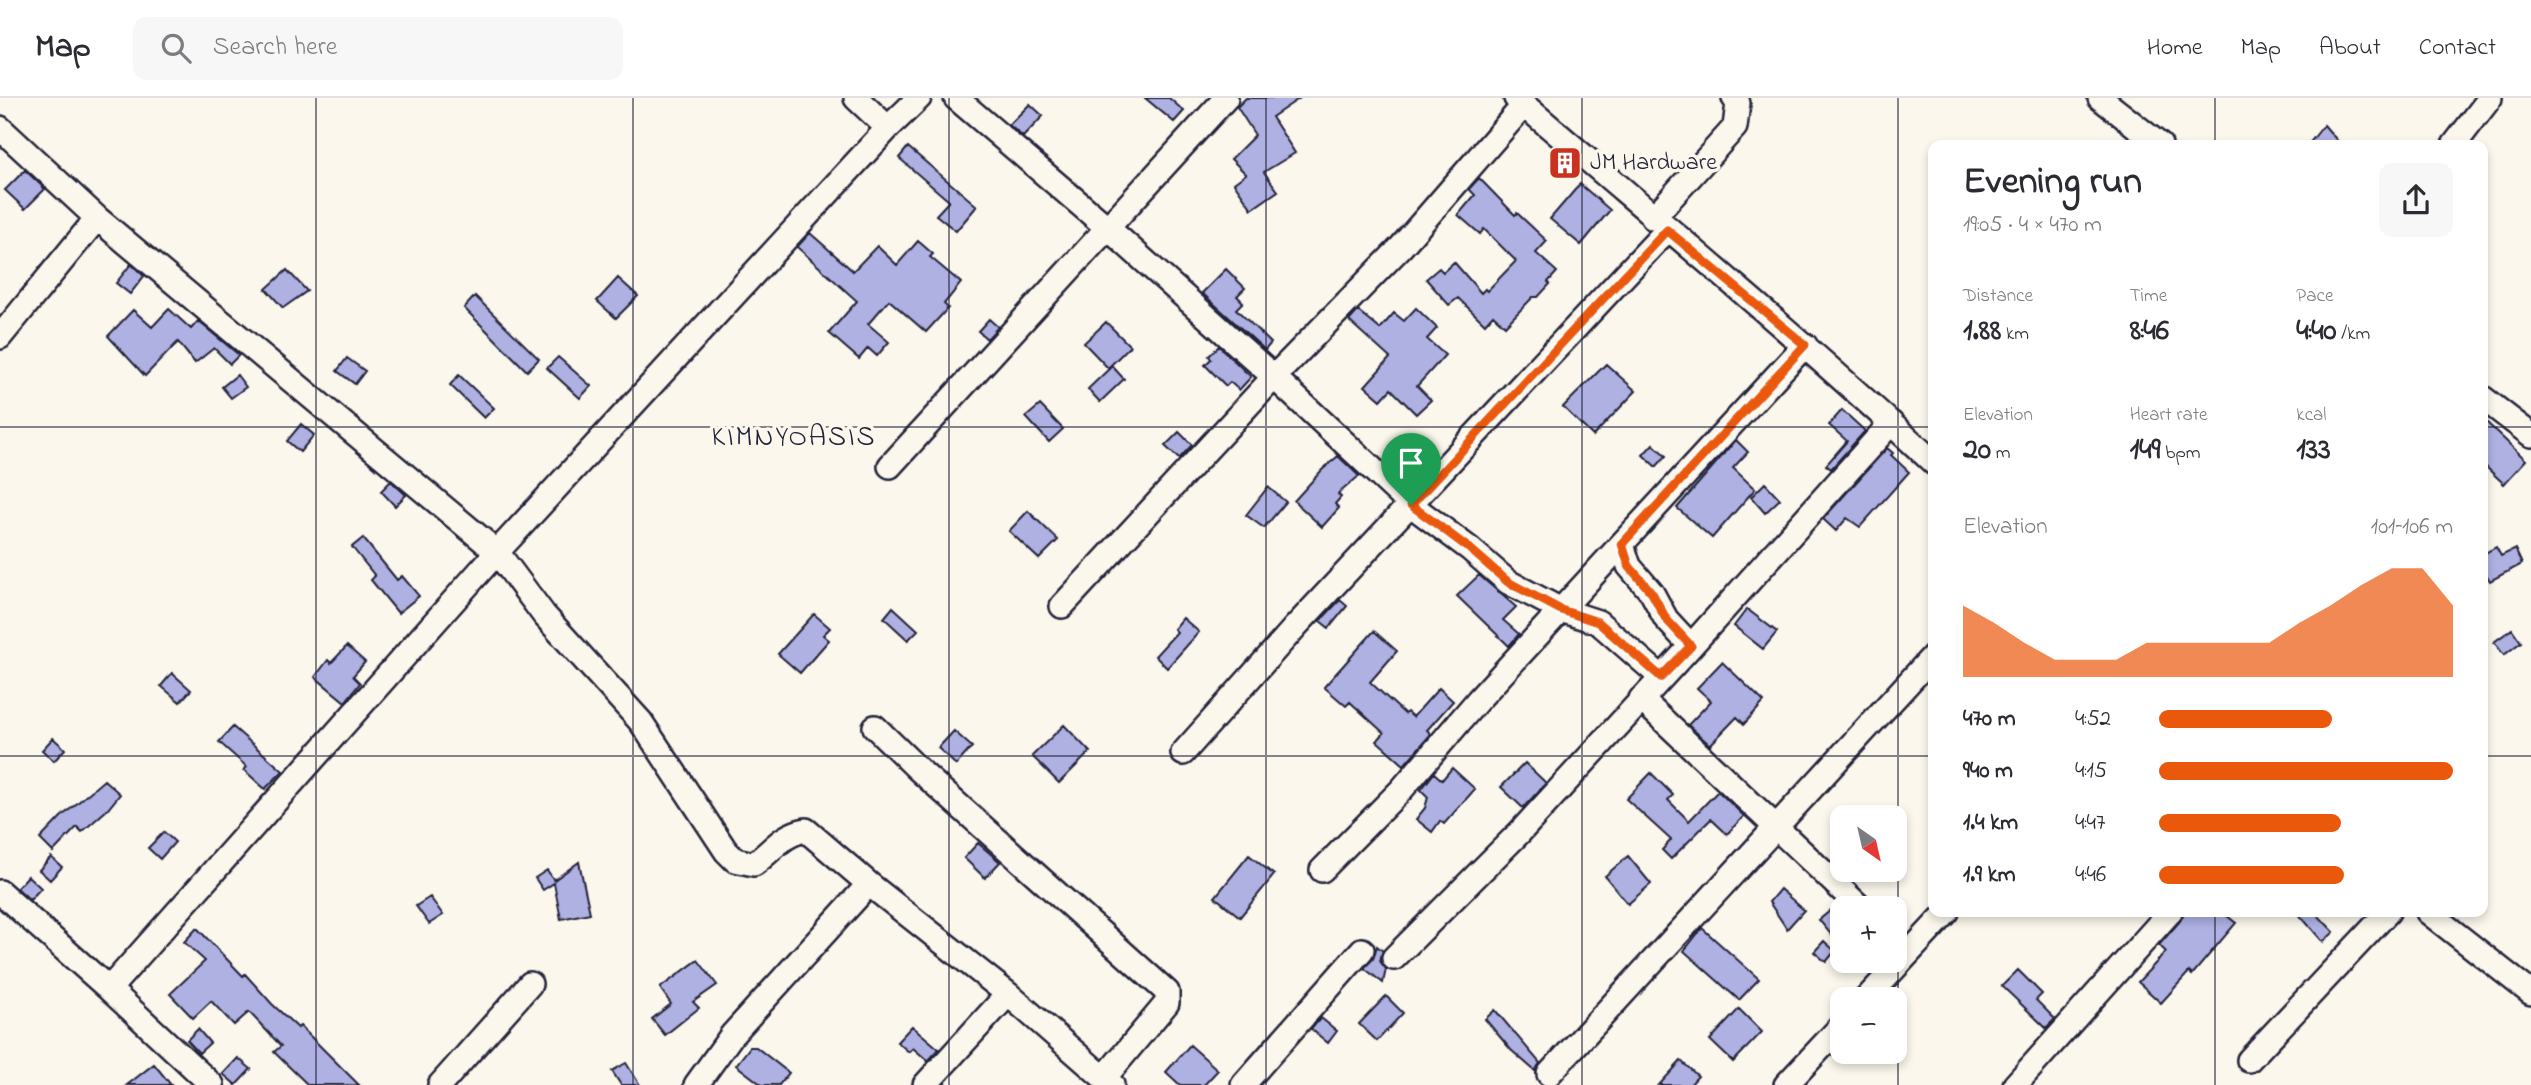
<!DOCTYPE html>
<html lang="en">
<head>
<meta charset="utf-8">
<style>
	body { margin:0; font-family:"Indie Flower",sans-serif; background:#f7f7f7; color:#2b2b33; height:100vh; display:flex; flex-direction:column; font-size:26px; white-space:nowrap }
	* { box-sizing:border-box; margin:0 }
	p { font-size:23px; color:#7c7c81 }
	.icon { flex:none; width:38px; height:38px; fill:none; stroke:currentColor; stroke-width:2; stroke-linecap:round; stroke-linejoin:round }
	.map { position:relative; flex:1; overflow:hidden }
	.panel { position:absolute; left:1928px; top:42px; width:560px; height:777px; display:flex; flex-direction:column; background:#fff; border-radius:14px; box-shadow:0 4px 10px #0003 }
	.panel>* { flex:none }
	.needle { width:46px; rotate:146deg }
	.fabs { position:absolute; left:1830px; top:707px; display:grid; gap:14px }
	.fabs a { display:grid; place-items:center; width:77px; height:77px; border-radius:14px; background:#fff; box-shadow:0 4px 10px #0003; font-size:35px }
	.pin { position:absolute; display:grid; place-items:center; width:60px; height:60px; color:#fff; margin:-72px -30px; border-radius:50% 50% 50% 0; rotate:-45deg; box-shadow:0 0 7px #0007 }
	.pin .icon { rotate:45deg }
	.round { display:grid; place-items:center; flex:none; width:74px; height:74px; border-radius:14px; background:#f7f7f7 }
	.overview { display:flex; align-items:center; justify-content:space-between; height:119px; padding:0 35px }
	h1 { font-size:38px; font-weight:800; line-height:52px }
	.metrics { display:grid; grid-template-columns:repeat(3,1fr); gap:10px; height:119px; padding:7px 35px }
	.metrics div { display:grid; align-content:center }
	.metrics b { font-size:30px; font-weight:800 }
	.metrics small { font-size:19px; font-weight:400 }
	.metrics p { font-size:19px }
	.chart { height:196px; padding:14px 35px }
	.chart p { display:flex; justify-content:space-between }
	.chart svg { width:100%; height:126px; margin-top:7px; fill:#ea580c; opacity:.7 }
	ul { padding:0 35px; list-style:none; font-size:23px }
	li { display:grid; grid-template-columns:112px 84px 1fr; align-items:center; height:52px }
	li i { height:18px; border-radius:9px; background:#ea580c }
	header { display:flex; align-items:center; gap:42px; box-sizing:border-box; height:98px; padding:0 35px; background:#fff; border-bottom:2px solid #e1e1e2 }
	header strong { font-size:33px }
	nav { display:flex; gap:38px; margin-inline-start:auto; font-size:24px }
	.search { width:490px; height:63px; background:#f7f7f7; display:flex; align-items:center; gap:18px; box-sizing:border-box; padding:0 24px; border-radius:14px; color:#7c7c81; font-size:26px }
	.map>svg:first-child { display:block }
</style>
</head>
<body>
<header>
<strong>Map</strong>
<div class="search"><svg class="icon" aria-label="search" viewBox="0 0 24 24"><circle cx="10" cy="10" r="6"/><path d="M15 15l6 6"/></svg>Search here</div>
<nav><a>Home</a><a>Map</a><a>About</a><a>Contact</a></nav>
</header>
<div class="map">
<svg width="2531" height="987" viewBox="0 0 2531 987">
	<rect width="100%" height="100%" fill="#fbf7ec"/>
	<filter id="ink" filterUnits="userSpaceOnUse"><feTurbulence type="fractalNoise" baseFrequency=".0143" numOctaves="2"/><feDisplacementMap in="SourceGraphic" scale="14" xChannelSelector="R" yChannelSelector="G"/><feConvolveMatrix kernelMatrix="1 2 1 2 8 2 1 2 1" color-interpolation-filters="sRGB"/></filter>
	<g filter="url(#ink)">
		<!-- building -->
		<path fill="#aeb1e2" stroke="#22223b" stroke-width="2" d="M 1145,0 L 1169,0 L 1184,13 L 1174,24 Z
			M 1246,0 L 1300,0 L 1272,19 L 1295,55 L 1264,74 L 1278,93 L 1252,111 L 1234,85 L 1246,76 L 1231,61 L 1255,37 L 1237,9 Z
			M 1030,6 L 1043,18 L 1023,39 L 1009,27 Z
			M 2324,27 L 2341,47 L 2308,47 Z
			M 908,49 L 977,108 L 956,133 L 936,117 L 949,103 L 899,60 Z
			M 25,72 L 45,91 L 25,111 L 5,92 Z
			M 1479,80 L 1515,117 L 1517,115 L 1547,143 L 1536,155 L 1557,174 L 1548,184 L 1550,186 L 1538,199 L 1533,199 L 1505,228 L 1493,217 L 1485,226 L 1458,200 L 1449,207 L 1426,181 L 1439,170 L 1443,174 L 1454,164 L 1481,195 L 1485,191 L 1487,193 L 1516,163 L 1484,131 L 1480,136 L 1458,117 L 1475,97 L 1469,91 Z
			M 1580,86 L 1610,112 L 1581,147 L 1550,121 Z
			M 810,135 L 853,173 L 877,148 L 897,167 L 918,143 L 933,156 L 930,159 L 961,185 L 944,206 L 948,210 L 926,234 L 889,202 L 868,226 L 889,244 L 877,258 L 868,250 L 859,261 L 829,235 L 857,203 L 797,149 Z
			M 131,166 L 144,178 L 130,196 L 116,185 Z
			M 1226,171 L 1245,190 L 1237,198 L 1243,204 L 1236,211 L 1271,245 L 1265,252 L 1202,195 Z
			M 287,172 L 307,193 L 283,210 L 266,191 Z
			M 618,180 L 638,198 L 616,220 L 597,203 Z
			M 475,198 L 539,261 L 527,273 L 464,210 Z
			M 1416,210 L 1437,230 L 1427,241 L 1445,257 L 1417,288 L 1431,302 L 1416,316 L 1391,291 L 1381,302 L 1365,288 L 1390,260 L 1349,223 L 1358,213 L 1380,231 L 1394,215 L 1404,223 Z
			M 169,211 L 191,231 L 198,223 L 239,257 L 230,266 L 214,250 L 195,265 L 178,244 L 145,278 L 108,238 L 133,212 L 152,229 Z
			M 989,221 L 998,229 L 987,241 L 978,233 Z
			M 1106,224 L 1130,248 L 1108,270 L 1084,245 Z
			M 1219,248 L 1251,279 L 1239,292 L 1230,284 L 1226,288 L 1205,267 L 1211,261 L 1209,258 Z
			M 558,259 L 591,288 L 580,300 L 547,270 Z
			M 347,260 L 365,273 L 355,286 L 337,273 Z
			M 1606,266 L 1636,293 L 1593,338 L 1563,309 Z
			M 1112,268 L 1124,281 L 1100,304 L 1088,291 Z
			M 237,277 L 246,289 L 231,300 L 222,289 Z
			M 459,277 L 494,310 L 484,320 L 450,287 Z
			M 1040,307 L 1063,331 L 1049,344 L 1026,319 Z
			M 1842,312 L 1865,333 L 1831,371 L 1826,367 L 1847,343 L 1829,327 Z
			M 2483,321 L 2526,362 L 2504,386 L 2483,366 Z
			M 301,326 L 314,337 L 300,354 L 287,343 Z
			M 1179,334 L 1192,347 L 1179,361 L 1165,348 Z
			M 1736,342 L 1748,354 L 1733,370 L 1755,391 L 1712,440 L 1677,410 Z
			M 1653,346 L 1666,358 L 1656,369 L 1643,357 Z
			M 1887,350 L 1893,355 L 1891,357 L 1909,374 L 1860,429 L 1847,420 L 1836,433 L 1823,421 Z
			M 1338,358 L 1359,378 L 1338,396 L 1341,399 L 1335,406 L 1339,410 L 1322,429 L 1294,403 L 1322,372 Z
			M 391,383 L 406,397 L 395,408 L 381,393 Z
			M 1765,385 L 1780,401 L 1765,415 L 1751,399 Z
			M 1268,389 L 1286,404 L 1264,430 L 1246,417 Z
			M 1028,413 L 1058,442 L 1039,461 L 1009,433 Z
			M 363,440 L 397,482 L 402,478 L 419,498 L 398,515 L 371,482 L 375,478 L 352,449 Z
			M 2496,449 L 2501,458 L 2515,451 L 2522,466 L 2490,483 L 2483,471 L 2483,456 Z
			M 1479,477 L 1516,509 L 1503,522 L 1519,536 L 1509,548 L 1457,498 Z
			M 1340,502 L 1347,508 L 1329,530 L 1320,523 Z
			M 893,509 L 918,532 L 908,542 L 884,520 Z
			M 1747,511 L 1777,534 L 1763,551 L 1734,528 Z
			M 814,516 L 830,530 L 823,537 L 829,542 L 800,575 L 778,556 Z
			M 1183,520 L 1199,534 L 1167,570 L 1155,558 L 1177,534 L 1174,531 Z
			M 2512,531 L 2521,544 L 2504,557 L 2494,544 Z
			M 1374,533 L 1397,553 L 1370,584 L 1405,616 L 1407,614 L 1413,619 L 1439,590 L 1453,603 L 1427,632 L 1431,636 L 1404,667 L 1377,643 L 1384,635 L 1350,604 L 1346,608 L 1324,589 Z
			M 347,548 L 365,564 L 353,578 L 360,585 L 345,604 L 315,579 L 328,562 L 331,565 Z
			M 1722,564 L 1764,604 L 1744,626 L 1737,619 L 1710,647 L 1688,627 L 1711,603 L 1697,590 Z
			M 172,575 L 191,592 L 180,604 L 161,588 Z
			M 1064,627 L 1090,654 L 1059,685 L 1032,658 Z
			M 233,629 L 283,673 L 265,691 L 244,672 L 247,669 L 219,644 Z
			M 954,633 L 972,649 L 956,667 L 938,650 Z
			M 53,640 L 65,651 L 54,663 L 42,652 Z
			M 1525,665 L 1546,685 L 1523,710 L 1501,689 Z
			M 1452,670 L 1475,691 L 1444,726 L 1440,723 L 1432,734 L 1416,721 L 1425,710 L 1428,699 L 1421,692 L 1434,675 L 1442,682 Z
			M 1651,675 L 1673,697 L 1668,702 L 1689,723 L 1718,693 L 1744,718 L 1727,736 L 1711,721 L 1671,761 L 1662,752 L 1671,742 L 1626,701 Z
			M 104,682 L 120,696 L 108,711 L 82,734 L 77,729 L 53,754 L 40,741 L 61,719 Z
			M 164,734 L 175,744 L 160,761 L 148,750 Z
			M 978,745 L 1000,764 L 985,780 L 964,760 Z
			M 1249,757 L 1274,777 L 1240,819 L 1215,799 Z
			M 1628,758 L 1651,786 L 1628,806 L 1605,778 Z
			M 51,759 L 62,769 L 50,782 L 39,772 Z
			M 579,764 L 590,815 L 561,821 L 554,785 L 543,792 L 535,780 L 547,772 L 554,782 Z
			M 28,778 L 41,790 L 30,802 L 17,790 Z
			M 1780,791 L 1804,812 L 1787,831 L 1769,804 Z
			M 430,799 L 443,817 L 429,826 L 416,808 Z
			M 1837,807 L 1843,812 L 1843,851 L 1819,822 Z
			M 2184,814 L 2222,814 L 2236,825 L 2192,877 L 2189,874 L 2161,905 L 2138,884 L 2166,854 L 2159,847 L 2180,823 Z
			M 2297,814 L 2315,814 L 2334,834 L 2323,844 Z
			M 197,830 L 243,878 L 245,876 L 272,906 L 298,930 L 300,928 L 359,987 L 308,987 L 274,954 L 281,948 L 249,914 L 234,927 L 211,903 L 193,920 L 170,896 L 205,863 L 184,844 Z
			M 1702,830 L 1759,881 L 1739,902 L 1684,853 Z
			M 1824,843 L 1835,853 L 1826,864 L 1814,854 Z
			M 1377,848 L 1383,853 L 1380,863 L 1386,871 L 1383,885 L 1364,870 L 1373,861 Z
			M 698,862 L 717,887 L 693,904 L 699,910 L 665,937 L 652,921 L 671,906 L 660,890 Z
			M 2018,872 L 2042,896 L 2036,902 L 2055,921 L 2046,930 L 2002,888 Z
			M 1386,898 L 1403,915 L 1377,943 L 1359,926 Z
			M 1739,911 L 1762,934 L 1733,964 L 1710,942 Z
			M 1495,912 L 1540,965 L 1535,973 L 1511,952 L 1485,921 Z
			M 1321,920 L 1337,933 L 1328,945 L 1311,931 Z
			M 912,928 L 939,951 L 928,963 L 913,950 L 909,954 L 897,944 Z
			M 198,931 L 210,945 L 199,955 L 187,942 Z
			M 1190,947 L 1218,972 L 1204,987 L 1180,987 L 1166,974 Z
			M 750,949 L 756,949 L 789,975 L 779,987 L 762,987 L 736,967 Z
			M 238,960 L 251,971 L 236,987 L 223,976 Z
			M 1681,963 L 1698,978 L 1690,987 L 1659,987 Z
			M 626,965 L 640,987 L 621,987 L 612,973 Z
			M 154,966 L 171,987 L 127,987 Z"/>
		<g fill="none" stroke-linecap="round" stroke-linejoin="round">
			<defs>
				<path id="minor" d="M 856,0 L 888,30
					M 956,0 L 1109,131 L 1274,279 L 1411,407 L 1470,451 L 1508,484 L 1561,512 L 1598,524 L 1661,579
					M 1516,0 C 1656,121 1799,239 1934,365
					M 2100,0 L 2160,47
					M 0,30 L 97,120 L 497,454 L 544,517 L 641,624 L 726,753 L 735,762 L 754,766 C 772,753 782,736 806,732 L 869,786 L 1008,896 L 1112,987
					M 2454,47 L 2490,0
					M 1653,120 L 1735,29 L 1738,5 L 1734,0
					M 0,239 L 97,120
					M 2483,300 L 2531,337
					M 890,368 L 1226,0
					M 1622,446 L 1629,468 L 1652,495 L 1666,521 L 1691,548
					M 1062,508 L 1274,279 L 1401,149 L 1524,7
					M 1641,601 L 1861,810
					M 875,629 L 918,671 L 1167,894 L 1167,905 L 1105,979
					M 1183,655 L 1296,528 L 1667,132
					M 1322,772 L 1402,691 L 1478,602 L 1805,247
					M 0,794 L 109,891 L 212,987
					M 2428,814 L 2531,895
					M 1394,860 L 1520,734 L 1691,548 L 1891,325
					M 109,891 L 497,454 L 888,30 L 919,0
					M 1866,901 L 1947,814
					M 2249,962 L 2388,814
					M 1549,976 L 1934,557
					M 440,987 L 530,886
					M 696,987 L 732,937 L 869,786
					M 925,987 L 1008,896
					M 1243,987 L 1362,852
					M 1786,987 L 1843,926
					M 2015,987 L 2170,814"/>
			</defs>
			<!-- minor casing -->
			<use href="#minor" stroke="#22223b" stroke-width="28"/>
			<!-- minor -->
			<use href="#minor" stroke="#fbf7ec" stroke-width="23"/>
		</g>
	</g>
	<g fill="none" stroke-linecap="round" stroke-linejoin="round" filter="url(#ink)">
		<defs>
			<path id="route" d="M 1667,132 L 1805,247 L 1622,446 L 1629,468 L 1652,495 L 1666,521 L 1691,548 L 1661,579 L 1598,524 L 1561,512 L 1508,484 L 1470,451 L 1411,407 Z"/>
		</defs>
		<!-- route casing -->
		<use href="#route" stroke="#fff" stroke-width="14"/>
		<!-- route -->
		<use href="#route" stroke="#ea580c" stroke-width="9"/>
	</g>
	<!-- grid -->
	<path fill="none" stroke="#22223b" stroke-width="2" stroke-opacity="0.55" d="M 316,0 L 316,987M 633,0 L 633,987M 949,0 L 949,987M 1266,0 L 1266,987M 1582,0 L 1582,987M 1898,0 L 1898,987M 2215,0 L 2215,47M 0,329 L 1934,329M 2483,329 L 2531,329M 0,658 L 1934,658M 2483,658 L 2531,658M 2215,814 L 2215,987"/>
	<!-- icons -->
	<defs>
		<symbol id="building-square" viewBox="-11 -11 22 22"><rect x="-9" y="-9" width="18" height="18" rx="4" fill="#c8321e" stroke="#fbf7ec"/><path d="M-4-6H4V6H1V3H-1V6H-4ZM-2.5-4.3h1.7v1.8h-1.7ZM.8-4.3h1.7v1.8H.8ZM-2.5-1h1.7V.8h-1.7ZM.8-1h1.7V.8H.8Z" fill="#fff"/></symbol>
	</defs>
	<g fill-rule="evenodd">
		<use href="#building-square" x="1546" y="46" width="38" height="38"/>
	</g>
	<g text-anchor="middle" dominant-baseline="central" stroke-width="7" stroke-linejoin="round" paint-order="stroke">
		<!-- poi labels -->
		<g font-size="24" fill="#22223b" stroke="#fbf7ec" text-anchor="start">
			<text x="1590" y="65">JM Hardware</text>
		</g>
		<!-- quarter labels -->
		<g font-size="28" letter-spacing="2" fill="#22223b" stroke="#fbf7ec">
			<text x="794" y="340">KIMNYOASIS</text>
		</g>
	</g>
</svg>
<div class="fabs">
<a><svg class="needle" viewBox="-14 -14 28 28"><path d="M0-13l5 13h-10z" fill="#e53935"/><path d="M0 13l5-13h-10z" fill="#7c7c81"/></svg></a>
<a>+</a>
<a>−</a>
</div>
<div class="pin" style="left:1411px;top:407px;background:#1e9e55"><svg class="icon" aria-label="arrive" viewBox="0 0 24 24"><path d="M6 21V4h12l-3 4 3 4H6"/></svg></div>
<section class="panel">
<div class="overview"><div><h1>Evening run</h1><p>19:05 · 4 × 470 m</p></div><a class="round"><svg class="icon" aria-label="share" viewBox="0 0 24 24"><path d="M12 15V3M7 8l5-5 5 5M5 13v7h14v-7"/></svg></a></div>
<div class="metrics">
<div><p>Distance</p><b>1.88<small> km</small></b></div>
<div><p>Time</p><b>8:46</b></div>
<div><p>Pace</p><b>4:40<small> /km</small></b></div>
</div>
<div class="metrics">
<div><p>Elevation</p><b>20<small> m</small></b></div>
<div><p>Heart rate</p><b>149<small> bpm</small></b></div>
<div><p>kcal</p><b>133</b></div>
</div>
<div class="chart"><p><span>Elevation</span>101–106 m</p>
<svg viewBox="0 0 160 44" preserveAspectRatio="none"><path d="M0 44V19L10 25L20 32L30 38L40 38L50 38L60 32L70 32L80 32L90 32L100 32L110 25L120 19L130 12L140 6L150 6L160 19V44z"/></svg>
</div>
<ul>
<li><b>470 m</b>4:52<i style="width:59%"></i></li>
<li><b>940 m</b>4:15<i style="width:100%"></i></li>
<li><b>1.4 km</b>4:47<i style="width:62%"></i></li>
<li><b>1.9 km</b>4:46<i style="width:63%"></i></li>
</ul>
</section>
</div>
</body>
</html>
